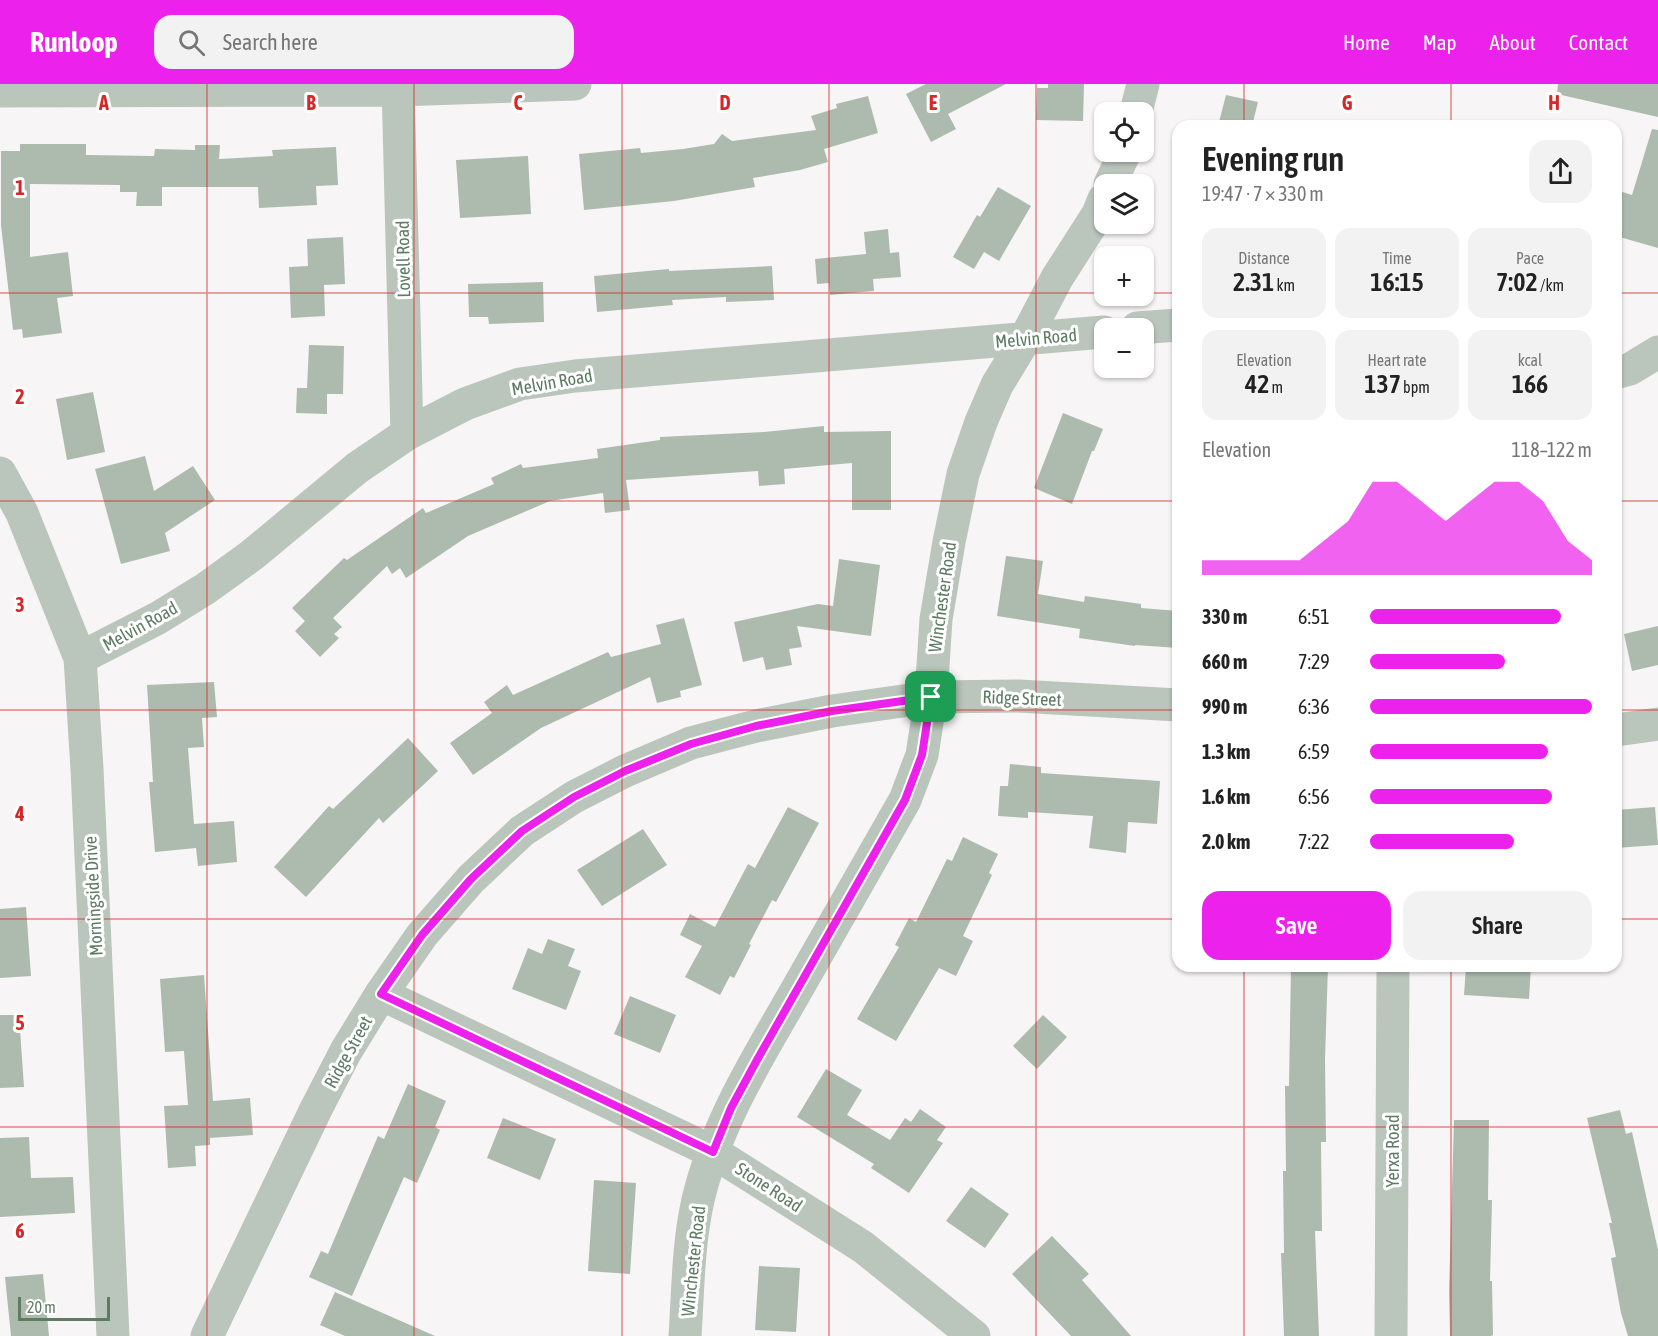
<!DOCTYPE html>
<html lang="en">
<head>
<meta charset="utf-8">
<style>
	body { margin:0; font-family:"Asap Condensed",sans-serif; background:#f2f2f2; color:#222; height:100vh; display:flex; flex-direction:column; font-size:22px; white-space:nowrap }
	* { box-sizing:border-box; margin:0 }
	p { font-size:20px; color:#767676 }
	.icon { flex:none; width:33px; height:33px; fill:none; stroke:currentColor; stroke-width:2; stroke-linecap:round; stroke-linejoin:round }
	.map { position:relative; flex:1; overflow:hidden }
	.drawer { position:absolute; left:1172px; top:36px; width:450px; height:852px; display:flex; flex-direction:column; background:#fff; border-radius:18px; box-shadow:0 2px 4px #0004 }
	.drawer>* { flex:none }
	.fabs { position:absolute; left:1094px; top:18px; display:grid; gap:12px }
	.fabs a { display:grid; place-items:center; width:60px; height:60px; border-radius:12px; background:#fff; box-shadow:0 2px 4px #0004; font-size:30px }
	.scale { position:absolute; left:18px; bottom:15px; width:92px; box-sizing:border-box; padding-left:6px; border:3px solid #5e7c64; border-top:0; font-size:16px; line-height:21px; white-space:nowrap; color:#5e7c64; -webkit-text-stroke:4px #fff; paint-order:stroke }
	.pin { position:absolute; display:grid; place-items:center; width:51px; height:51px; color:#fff; margin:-26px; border-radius:12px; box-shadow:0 3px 9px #0006 }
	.round { display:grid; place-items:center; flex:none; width:63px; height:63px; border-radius:18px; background:#f2f2f2 }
	.head { display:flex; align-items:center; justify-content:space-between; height:102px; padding:0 30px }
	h1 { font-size:33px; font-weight:600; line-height:45px }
	.figures { display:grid; grid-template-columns:repeat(3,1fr); gap:9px; height:102px; padding:6px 30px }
	.figures div { display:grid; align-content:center; border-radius:15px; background:#f2f2f2; text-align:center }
	.figures b { font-size:26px; font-weight:600 }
	.figures small { font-size:16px; font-weight:400 }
	.figures p { font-size:16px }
	.chart { height:168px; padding:12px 30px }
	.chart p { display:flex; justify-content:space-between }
	.chart svg { width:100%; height:108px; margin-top:6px; fill:#ed21ec; opacity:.7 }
	.primary-button { display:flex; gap:12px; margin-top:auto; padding:12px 30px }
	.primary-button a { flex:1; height:69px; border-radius:18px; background:#ed21ec; color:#fff; font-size:24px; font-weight:600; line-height:69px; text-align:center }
	.primary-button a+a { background:#f2f2f2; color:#222 }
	ul { padding:0 30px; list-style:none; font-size:20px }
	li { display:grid; grid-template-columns:96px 72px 1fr; align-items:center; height:45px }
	li i { height:15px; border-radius:8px; background:#ed21ec }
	header { display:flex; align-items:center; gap:36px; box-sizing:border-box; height:84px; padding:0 30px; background:#ed21ec; color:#fff }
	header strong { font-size:28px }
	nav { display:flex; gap:33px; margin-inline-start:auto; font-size:21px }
	.search { width:420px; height:54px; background:#f2f2f2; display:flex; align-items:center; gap:15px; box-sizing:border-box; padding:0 21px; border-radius:18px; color:#767676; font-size:22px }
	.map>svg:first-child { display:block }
</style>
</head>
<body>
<header>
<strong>Runloop</strong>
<div class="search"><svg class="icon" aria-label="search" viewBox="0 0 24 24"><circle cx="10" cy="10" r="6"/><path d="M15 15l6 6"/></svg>Search here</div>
<nav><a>Home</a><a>Map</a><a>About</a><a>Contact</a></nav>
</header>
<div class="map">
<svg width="1658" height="1252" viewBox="0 0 1658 1252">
	<rect width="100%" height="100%" fill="#f8f5f6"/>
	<!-- building -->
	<path fill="#acbbae" d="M 926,0 L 1006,0 L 948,30 L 956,45 L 931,58 L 906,10 Z
		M 1048,0 L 1084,0 L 1083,37 L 1036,36 L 1037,4 L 1048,4 Z
		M 1558,0 L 1658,0 L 1658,33 L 1557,10 Z
		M 1226,11 L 1258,18 L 1252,42 L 1218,42 Z
		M 868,12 L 878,49 L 824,65 L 828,78 L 800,86 L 753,94 L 755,103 L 674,117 L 584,126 L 579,70 L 640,64 L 641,69 L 683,65 L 714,60 L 722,50 L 732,57 L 816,46 L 811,32 L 837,24 L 836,20 Z
		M 1652,45 L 1658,46 L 1658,164 L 1616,152 L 1616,106 L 1632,111 Z
		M 20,60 L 86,60 L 86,71 L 154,72 L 155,65 L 195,66 L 195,61 L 220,61 L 219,75 L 273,72 L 272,66 L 336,63 L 338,101 L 316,102 L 317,121 L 259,124 L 258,103 L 162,103 L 162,122 L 136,122 L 137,108 L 120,108 L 120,101 L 30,100 L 30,173 L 68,168 L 73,212 L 57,214 L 62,249 L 23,254 L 22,245 L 13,246 L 1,141 L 1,67 L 20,67 Z
		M 528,72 L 531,130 L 460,134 L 456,76 Z
		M 998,103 L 1031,122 L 999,177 L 984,168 L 974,185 L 953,173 L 977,131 L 980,133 Z
		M 888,145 L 890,169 L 899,168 L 901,193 L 873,195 L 874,207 L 862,208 L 830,211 L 829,199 L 817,200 L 815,175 L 866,170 L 864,148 Z
		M 343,153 L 345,200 L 324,201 L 325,232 L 291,234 L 289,183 L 308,182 L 307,155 Z
		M 772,182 L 774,216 L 726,218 L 726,213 L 672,216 L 673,221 L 597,228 L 594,192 L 669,185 L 669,187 Z
		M 543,198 L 544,238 L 489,240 L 488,233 L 469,233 L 468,200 Z
		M 309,261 L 344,262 L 343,310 L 327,310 L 327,330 L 296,329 L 297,304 L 307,304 Z
		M 93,308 L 105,368 L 67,376 L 56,315 Z
		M 1063,329 L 1103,345 L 1094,367 L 1092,367 L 1072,420 L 1034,404 Z
		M 824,342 L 824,348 L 891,347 L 891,426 L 852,426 L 852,379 L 784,385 L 785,400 L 759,402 L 758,387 L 626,396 L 630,426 L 605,429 L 603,409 L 550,417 L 468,452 L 406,494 L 400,484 L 392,490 L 387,482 L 333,534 L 342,543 L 334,550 L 339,554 L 320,573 L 295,547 L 305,537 L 292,524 L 344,474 L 347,476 L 423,424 L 426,429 L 494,400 L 491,394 L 521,380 L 523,384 L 598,374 L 597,365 L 660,356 L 660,353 L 764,348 Z
		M 145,372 L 154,407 L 193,382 L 215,416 L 165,449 L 170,467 L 121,480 L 95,385 Z
		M 1006,472 L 1043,477 L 1038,510 L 1084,518 L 1085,512 L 1141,520 L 1141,524 L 1178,527 L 1178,564 L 1135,561 L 1135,562 L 1079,554 L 1080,545 L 997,532 Z
		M 839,475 L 880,481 L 871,552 L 797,542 L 802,563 L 789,565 L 792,581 L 766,586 L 763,573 L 743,578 L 734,538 L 818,520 L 833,522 Z
		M 684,534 L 702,601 L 680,607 L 681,613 L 657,619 L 650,593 L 541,644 L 473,691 L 450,659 L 492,629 L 484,618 L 507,601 L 513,611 L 608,568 L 611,573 L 661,560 L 656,541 Z
		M 1658,542 L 1658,581 L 1632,587 L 1624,550 Z
		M 214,598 L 217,633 L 202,634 L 204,663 L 188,664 L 194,740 L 234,737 L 237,778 L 198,782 L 196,764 L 155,768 L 149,698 L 153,698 L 147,601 Z
		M 408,654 L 438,687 L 383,739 L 379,734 L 306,813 L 274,783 L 329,722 L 333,725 Z
		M 1010,680 L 1041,683 L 1041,689 L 1160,697 L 1157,740 L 1128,738 L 1126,769 L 1089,764 L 1093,732 L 1028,728 L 1028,734 L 998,732 L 1000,702 L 1008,702 Z
		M 788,723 L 819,739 L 776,818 L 772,816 L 749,860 L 751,861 L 734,894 L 730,892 L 720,911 L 685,893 L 702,862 L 680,851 L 690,830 L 715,843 L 748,780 L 755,784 Z
		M 1655,723 L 1658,761 L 1616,764 L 1616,726 Z
		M 643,745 L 667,781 L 602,822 L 577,786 Z
		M 963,753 L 998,770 L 989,789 L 992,791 L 963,852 L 973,857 L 956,892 L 939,884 L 896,957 L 857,935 L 899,863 L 895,861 L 909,834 L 916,838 L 947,775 L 952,777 Z
		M 26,823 L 31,892 L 0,894 L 0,825 Z
		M 548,855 L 575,865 L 568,882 L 581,887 L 566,926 L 512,905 L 528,864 L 542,870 Z
		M 1291,882 L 1328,882 L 1325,975 L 1326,1058 L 1321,1058 L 1322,1147 L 1315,1147 L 1319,1252 L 1284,1252 L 1281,1169 L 1284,1169 L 1283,1087 L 1286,1087 L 1285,1002 L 1289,1002 Z
		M 1466,882 L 1531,882 L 1529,915 L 1464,911 Z
		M 204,891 L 213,1017 L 250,1014 L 253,1051 L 210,1054 L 210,1061 L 195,1062 L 196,1082 L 168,1084 L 164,1022 L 188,1021 L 184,967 L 165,968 L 160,895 Z
		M 630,912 L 676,931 L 660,969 L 614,950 Z
		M 0,931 L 19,931 L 24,1003 L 0,1004 Z
		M 1043,931 L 1067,953 L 1037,985 L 1013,962 Z
		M 826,985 L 862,1006 L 847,1031 L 890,1056 L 905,1034 L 911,1038 L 920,1025 L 946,1043 L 937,1056 L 943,1059 L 909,1109 L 871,1084 L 874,1080 L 797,1033 Z
		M 408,1000 L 446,1017 L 435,1043 L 440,1046 L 417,1099 L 404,1093 L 352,1212 L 309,1193 L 321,1167 L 328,1170 L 378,1052 L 384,1055 Z
		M 1620,1026 L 1626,1050 L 1632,1048 L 1658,1166 L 1658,1252 L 1628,1252 L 1621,1229 L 1611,1174 L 1616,1173 L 1609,1139 L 1612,1139 L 1587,1034 Z
		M 503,1034 L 556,1055 L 540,1096 L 487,1074 Z
		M 1454,1036 L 1489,1036 L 1488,1116 L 1492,1116 L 1490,1197 L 1492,1197 L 1493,1251 L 1491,1252 L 1450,1252 L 1449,1207 Z
		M 29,1053 L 31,1094 L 73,1093 L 75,1129 L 0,1133 L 0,1054 Z
		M 594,1096 L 636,1099 L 630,1190 L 588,1187 Z
		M 971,1103 L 1009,1130 L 985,1164 L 946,1137 Z
		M 1052,1152 L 1089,1190 L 1082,1196 L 1131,1252 L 1071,1252 L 1012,1190 Z
		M 759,1182 L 800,1184 L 796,1248 L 755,1246 Z
		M 43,1190 L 49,1252 L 11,1252 L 5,1193 Z
		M 335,1208 L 435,1252 L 345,1252 L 320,1241 Z"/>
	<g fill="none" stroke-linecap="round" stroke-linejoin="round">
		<!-- street -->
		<path stroke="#bac5bc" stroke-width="33" d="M 398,0 L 407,350
			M 0,7 L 398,6 L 575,0
			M 1136,28 L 1143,0
			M 1110,100 L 1125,68
			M 1137,244 L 1178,241
			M 1616,289 L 1630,285 L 1658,268
			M 0,389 L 22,429 L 80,574 L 87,685 L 113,1252
			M 80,574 L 158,534 L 205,505 L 252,471 L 357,384 L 407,350 L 465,320 L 520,300 L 575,292 L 1104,248
			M 1616,646 L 1658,640
			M 381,910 L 713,1068 L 863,1163 L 974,1252
			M 207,1252 L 316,1025 L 346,967 L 381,910 L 422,851 L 471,795 L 522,747 L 574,713 L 625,687 L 691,659 L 756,642 L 832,627 L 931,613 L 1019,612 L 1178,621
			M 685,1252 C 688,1207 688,1160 698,1116 C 715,1043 755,978 792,914 C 830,848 867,782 905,716 L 922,671 L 931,613 L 936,535 L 949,458 L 963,390 L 981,338 L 997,301 L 1025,255 L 1057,194 L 1098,130 L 1104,115
			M 1391,1252 L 1393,882"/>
	</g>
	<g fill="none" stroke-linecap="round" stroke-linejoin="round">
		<defs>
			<path id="route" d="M 931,613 L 922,671 L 905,716 L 757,976 L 731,1024 L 713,1068 L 381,910 L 422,851 L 471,795 L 522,747 L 574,713 L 625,687 L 691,660 L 756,642 L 832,627 Z"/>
		</defs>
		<!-- route casing -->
		<use href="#route" stroke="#fff" stroke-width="12"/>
		<!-- route -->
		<use href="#route" stroke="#ed21ec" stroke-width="8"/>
	</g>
	<!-- grid -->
	<path fill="none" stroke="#d62828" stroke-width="1.5" stroke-opacity="0.55" d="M 207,0 L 207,1252M 414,0 L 414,1252M 622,0 L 622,1252M 829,0 L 829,1252M 1036,0 L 1036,1252M 1244,0 L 1244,42M 1451,0 L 1451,42M 0,209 L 1104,209M 1143,209 L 1178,209M 1616,209 L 1658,209M 0,417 L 1178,417M 1616,417 L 1658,417M 0,626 L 1178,626M 1616,626 L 1658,626M 0,835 L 1178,835M 1616,835 L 1658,835M 1244,882 L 1244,1252M 1451,882 L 1451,1252M 0,1043 L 1658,1043"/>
	<g text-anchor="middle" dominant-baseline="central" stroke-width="6" stroke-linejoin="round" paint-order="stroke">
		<!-- street labels -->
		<g font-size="18" fill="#5e7c64" stroke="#fff">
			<text transform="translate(403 175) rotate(-91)">Lovell Road</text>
			<text transform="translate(1036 254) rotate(-5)">Melvin Road</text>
			<text transform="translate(552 298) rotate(-10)">Melvin Road</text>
			<text transform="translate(942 513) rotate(-82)">Winchester Road</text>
			<text transform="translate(140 542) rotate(-29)">Melvin Road</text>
			<text transform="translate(1022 614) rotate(2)">Ridge Street</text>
			<text transform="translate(93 812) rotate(-93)">Morningside Drive</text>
			<text transform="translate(348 968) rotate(-61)">Ridge Street</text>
			<text transform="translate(1392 1067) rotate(-90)">Yerxa Road</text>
			<text transform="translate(769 1103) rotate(33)">Stone Road</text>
			<text transform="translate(693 1177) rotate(-84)">Winchester Road</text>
		</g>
	</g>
	<g font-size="20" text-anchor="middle" font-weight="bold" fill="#d62828" stroke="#fff" stroke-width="6" stroke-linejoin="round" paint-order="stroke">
		<text x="104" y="26">A</text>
		<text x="311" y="26">B</text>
		<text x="518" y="26">C</text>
		<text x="725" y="26">D</text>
		<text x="933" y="26">E</text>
		<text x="1347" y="26">G</text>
		<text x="1554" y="26">H</text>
		<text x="20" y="111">1</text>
		<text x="20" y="320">2</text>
		<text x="20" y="528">3</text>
		<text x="20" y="737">4</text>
		<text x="20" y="946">5</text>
		<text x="20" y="1154">6</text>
	</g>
</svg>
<div class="fabs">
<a><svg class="icon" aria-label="locate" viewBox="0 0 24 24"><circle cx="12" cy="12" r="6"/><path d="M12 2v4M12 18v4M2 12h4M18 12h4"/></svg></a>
<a><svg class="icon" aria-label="layers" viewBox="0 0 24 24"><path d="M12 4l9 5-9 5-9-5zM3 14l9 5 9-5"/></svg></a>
<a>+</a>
<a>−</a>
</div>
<div class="scale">20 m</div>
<div class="pin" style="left:931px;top:613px;background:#1e9e55"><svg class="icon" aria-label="arrive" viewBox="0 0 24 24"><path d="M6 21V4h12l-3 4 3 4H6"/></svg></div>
<section class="drawer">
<div class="head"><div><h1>Evening run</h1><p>19:47 · 7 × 330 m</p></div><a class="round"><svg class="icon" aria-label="share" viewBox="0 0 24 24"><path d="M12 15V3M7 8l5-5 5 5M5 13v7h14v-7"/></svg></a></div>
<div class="figures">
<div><p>Distance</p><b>2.31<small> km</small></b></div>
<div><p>Time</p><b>16:15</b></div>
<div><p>Pace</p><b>7:02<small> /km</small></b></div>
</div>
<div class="figures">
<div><p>Elevation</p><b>42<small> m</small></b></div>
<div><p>Heart rate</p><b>137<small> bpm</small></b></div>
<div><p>kcal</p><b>166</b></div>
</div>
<div class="chart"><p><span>Elevation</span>118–122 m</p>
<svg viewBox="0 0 160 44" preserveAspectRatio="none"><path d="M0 44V38L10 38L20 38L30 38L40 38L50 30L60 22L70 6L80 6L90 14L100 22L110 14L120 6L130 6L140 14L150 30L160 38V44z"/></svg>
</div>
<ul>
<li><b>330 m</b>6:51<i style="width:86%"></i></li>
<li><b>660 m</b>7:29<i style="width:61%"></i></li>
<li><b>990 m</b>6:36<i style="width:100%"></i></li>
<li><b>1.3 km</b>6:59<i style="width:80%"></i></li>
<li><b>1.6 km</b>6:56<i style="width:82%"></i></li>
<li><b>2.0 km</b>7:22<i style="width:65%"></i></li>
</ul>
<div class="primary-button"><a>Save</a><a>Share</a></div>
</section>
</div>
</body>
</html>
